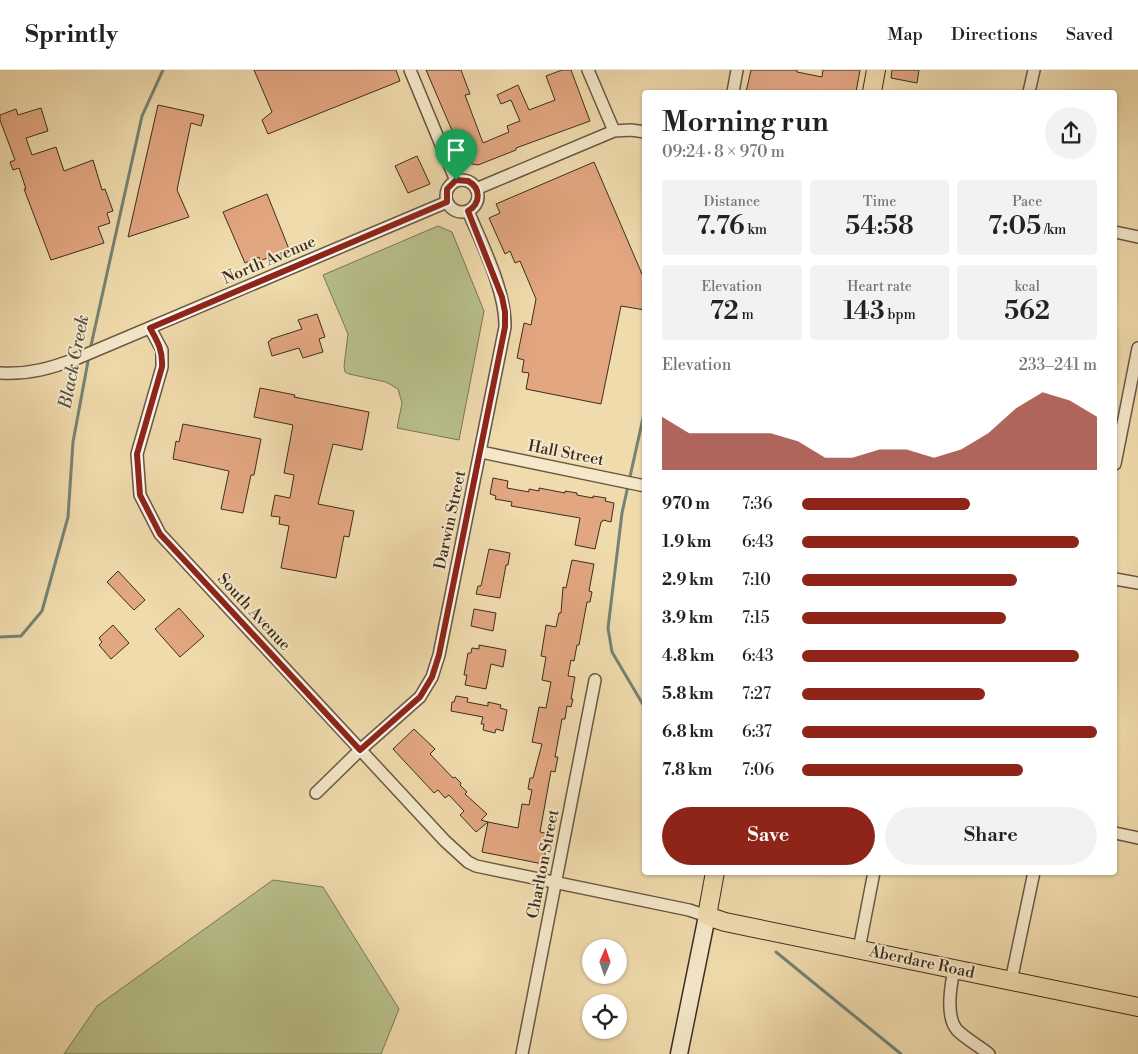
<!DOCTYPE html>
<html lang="en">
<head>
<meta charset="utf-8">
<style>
	body { margin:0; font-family:"Libre Bodoni",serif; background:#f2f2f2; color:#222; height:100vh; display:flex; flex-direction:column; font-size:19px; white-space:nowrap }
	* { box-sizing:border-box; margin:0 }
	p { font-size:16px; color:#767676 }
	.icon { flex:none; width:28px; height:28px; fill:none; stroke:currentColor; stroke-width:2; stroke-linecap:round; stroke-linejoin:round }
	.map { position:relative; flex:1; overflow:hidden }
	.drawer { position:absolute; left:642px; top:20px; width:475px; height:785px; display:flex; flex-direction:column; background:#fff; border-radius:5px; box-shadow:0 1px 4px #0004 }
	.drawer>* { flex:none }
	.needle { width:32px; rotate:2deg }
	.tools { position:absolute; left:582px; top:869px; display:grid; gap:10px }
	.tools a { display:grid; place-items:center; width:45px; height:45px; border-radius:50%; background:#fff; box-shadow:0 1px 4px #0004; font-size:25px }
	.pin { position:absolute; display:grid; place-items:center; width:42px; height:42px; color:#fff; margin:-51px -21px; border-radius:50% 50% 50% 0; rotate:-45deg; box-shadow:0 0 5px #0007 }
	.pin .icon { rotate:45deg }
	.round { display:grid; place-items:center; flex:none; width:52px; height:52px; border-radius:26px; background:#f2f2f2 }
	.headline { display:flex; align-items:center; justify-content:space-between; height:85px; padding:0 20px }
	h1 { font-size:28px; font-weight:600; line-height:38px }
	.figures { display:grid; grid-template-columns:repeat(3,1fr); gap:8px; height:85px; padding:5px 20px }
	.figures div { display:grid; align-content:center; border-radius:5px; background:#f2f2f2; text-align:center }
	.figures b { font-size:25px; font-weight:600 }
	.figures small { font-size:14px; font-weight:400 }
	.figures p { font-size:14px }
	.chart { height:140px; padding:10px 20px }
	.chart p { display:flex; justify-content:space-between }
	.chart svg { width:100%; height:90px; margin-top:5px; fill:#8f2418; opacity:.7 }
	.cta { display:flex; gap:10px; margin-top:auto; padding:10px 20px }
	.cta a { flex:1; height:58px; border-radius:30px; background:#8f2418; color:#fff; font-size:20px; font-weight:600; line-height:58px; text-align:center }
	.cta a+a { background:#f2f2f2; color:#222 }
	ul { padding:0 20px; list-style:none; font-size:16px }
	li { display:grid; grid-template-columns:80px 60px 1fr; align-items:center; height:38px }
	li i { height:12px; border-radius:6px; background:#8f2418 }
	header { display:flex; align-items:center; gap:30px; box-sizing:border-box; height:70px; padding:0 25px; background:#fff; border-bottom:1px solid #e0e0e0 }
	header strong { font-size:24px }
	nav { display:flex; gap:28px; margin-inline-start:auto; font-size:18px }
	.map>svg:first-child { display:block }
</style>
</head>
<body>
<header>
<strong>Sprintly</strong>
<nav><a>Map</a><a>Directions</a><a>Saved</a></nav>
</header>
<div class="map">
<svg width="1138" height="984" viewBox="0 0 1138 984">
	<rect width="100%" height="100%" fill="#f0dbad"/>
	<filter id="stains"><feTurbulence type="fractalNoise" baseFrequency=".004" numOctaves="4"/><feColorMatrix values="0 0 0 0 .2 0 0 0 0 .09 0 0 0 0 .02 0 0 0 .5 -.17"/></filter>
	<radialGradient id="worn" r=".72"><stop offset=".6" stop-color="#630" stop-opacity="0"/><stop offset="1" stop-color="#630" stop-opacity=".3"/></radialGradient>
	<!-- green -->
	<path fill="#b8c08a" stroke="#7a7755" d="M 438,156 L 452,162 L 484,241 L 459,370 L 397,358 L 402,333 L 398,319 L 386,312 L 349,304 L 345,302 L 344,296 L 348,264 L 323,205 Z
		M 273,810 L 323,817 L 399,939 L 381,984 L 64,984 L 97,936 Z"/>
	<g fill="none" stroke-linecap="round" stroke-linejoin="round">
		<!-- stream -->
		<path stroke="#748375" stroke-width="3" d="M 90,280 L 142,46 L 163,0
			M 645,339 L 622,443 L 608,558 L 612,582 L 645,638
			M 0,567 L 21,566 L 42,541 L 68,447 L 73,372 L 89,286
			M 776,882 L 901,984"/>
	</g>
	<!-- building -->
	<path fill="#e2a681" stroke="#3b2e20" d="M 254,0 L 396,0 L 400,11 L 268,64 L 262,50 L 272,42 Z
		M 426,0 L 461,0 L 470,24 L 465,25 L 483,73 L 509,62 L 507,56 L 520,51 L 511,30 L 501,34 L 497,25 L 518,15 L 529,40 L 555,30 L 546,6 L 562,0 L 571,0 L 590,51 L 516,78 L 516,80 L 478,95 L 466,93 Z
		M 751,0 L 797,0 L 797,2 L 822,7 L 823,0 L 860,0 L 856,22 L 746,22 Z
		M 892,0 L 919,0 L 917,13 L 891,8 Z
		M 158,35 L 204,45 L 201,56 L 191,53 L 177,120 L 189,147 L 128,167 Z
		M 41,38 L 48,61 L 26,68 L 32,85 L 56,77 L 64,101 L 93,90 L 102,120 L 105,119 L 113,141 L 107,143 L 110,153 L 98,157 L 104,173 L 51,190 L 24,119 L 26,119 L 19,98 L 13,100 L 10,92 L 15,90 L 0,50 L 0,45 L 16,39 L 18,45 Z
		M 417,86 L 430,114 L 408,123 L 395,96 Z
		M 594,92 L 645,211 L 645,240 L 621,236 L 601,334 L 526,319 L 529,303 L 522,302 L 524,290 L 517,288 L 524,253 L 531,255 L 536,229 L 520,191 L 515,193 L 510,181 L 505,184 L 489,148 L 500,143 L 496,134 Z
		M 267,124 L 289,179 L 260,191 L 259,187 L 245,193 L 223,142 Z
		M 317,244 L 325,267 L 319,269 L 323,282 L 303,288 L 299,278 L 272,286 L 268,272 L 271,270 L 271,269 L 302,259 L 298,250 Z
		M 260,318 L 295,325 L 294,327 L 369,342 L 362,380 L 333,374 L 318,434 L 354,441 L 349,467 L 344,466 L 336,508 L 281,498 L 289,456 L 279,454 L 280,447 L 271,446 L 275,425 L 290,428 L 294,405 L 284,403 L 293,355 L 254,347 Z
		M 183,354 L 261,369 L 254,405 L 251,405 L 243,443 L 221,439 L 229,401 L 173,389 L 176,371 L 179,372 Z
		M 493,408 L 508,411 L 507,418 L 529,422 L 529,419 L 539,421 L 539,418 L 565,423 L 565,421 L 577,423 L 577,425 L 593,428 L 593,426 L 606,428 L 605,431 L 614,433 L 611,452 L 603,450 L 602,452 L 601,452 L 595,479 L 575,475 L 580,448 L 511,436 L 512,432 L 495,429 L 496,426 L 490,424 Z
		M 489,479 L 510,483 L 508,495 L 506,495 L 500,528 L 476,524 L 478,516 L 481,516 Z
		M 572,490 L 594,494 L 589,521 L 592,522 L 590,532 L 587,532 L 579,575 L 577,575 L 574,591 L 571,590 L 568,606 L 575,607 L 571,629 L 573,629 L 571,637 L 567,636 L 565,649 L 562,649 L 555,687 L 558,687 L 555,702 L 551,701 L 540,762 L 549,764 L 543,794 L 482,782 L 488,752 L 518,758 L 522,734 L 529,735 L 532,720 L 528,719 L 530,708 L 533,708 L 542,674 L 532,672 L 539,637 L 546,638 L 551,612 L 542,610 L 546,587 L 541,586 L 544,568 L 546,555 L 556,557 L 559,543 L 561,543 L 563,517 L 566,518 Z
		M 118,501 L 145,530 L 134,540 L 107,512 Z
		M 179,538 L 204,566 L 180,587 L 155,559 Z
		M 474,539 L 496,543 L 493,561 L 471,556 Z
		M 113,555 L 129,573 L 111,589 L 99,575 L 102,572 L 99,568 Z
		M 479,575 L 506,580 L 503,597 L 491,594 L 486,619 L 465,615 L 467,605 L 464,605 L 468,583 L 471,583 L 472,578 L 479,579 Z
		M 456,626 L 468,628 L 467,632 L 488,636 L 488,632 L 501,635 L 500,638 L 507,640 L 503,661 L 496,659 L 495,663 L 483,660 L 484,654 L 481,654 L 483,647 L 451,641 L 452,632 L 454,632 Z
		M 414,659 L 435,679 L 430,684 L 453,708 L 455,707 L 461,713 L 460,715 L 467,722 L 465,724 L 487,744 L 481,750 L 488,752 L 476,762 L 460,745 L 464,741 L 449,725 L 445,728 L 438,720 L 434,723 L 393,679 Z"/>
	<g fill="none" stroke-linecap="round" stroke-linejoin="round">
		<defs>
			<path id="street" d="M 410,0 L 456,111
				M 588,0 L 614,61
				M 733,22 L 737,0
				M 1029,22 L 1034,0
				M446 126a16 16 0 1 1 32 0a16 16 0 1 1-32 0Z
				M 476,119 L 614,61 L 631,60 L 645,62
				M 1115,162 L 1138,167
				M 150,258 L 162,280 L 162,297 L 137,384 L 140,425 L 160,464 L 445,771 L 468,792 L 476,796 L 689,840 L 707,846
				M 0,303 C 28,305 52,298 78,288 L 447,132
				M 481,382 L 645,416
				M 1115,394 L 1138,278
				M 1115,509 L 1138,513
				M 316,723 L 360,680 L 420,627 L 432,607 L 439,585 L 505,257 C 506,222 482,174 468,141
				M 1115,763 L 1138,768
				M 859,879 L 874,802
				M 954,899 C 951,915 945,946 957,960 C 966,969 979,976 989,984
				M 1011,911 L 1034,802
				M 522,984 L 595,610"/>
			<path id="secondary" d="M 679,984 L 707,846"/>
			<path id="primary" d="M 872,22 L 876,0
				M 715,802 L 707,846 L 725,852 L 1138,937"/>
		</defs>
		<!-- street casing -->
		<use href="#street" stroke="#685943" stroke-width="14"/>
		<!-- secondary casing -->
		<use href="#secondary" stroke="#3b2e20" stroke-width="19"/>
		<!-- primary casing -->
		<use href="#primary" stroke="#3b2e20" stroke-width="20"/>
		<!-- street -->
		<use href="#street" stroke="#f5e8ca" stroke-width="11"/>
		<!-- secondary -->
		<use href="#secondary" stroke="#f5e8ca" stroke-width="16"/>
		<!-- primary -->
		<use href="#primary" stroke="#f0dbad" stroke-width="18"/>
	</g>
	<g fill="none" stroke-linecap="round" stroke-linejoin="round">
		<defs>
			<path id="route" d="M 456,110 L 468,111 C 481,118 481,133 468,141 L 502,227 L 505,242 L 505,257 L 439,585 L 432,607 L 420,627 L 360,680 L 160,464 L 140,425 L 137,384 L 162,297 C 163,281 158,272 150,258 L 447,132 L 447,119 Z"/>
		</defs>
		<!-- route casing -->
		<use href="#route" stroke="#fff" stroke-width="10"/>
		<!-- route -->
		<use href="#route" stroke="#8f2418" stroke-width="6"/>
	</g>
	<g text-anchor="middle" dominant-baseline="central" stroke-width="4" stroke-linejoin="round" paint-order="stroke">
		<!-- street labels -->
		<g font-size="16" fill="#3b2e20" stroke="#f5e8ca">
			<text transform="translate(269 190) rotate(-23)">North Avenue</text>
			<text transform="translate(566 383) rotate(11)">Hall Street</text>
			<text transform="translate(450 450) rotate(-78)">Darwin Street</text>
			<text transform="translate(254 542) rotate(47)">South Avenue</text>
			<text transform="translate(543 794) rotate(-79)">Charlton Street</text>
			<text transform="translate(922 892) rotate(12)">Aberdare Road</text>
		</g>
		<!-- water labels -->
		<g font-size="18" font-style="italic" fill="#535144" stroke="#f5e8ca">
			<text transform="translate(74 292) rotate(-79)">Black Creek</text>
		</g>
	</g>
	<rect width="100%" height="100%" filter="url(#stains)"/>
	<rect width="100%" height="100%" fill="url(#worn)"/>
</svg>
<div class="tools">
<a><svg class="needle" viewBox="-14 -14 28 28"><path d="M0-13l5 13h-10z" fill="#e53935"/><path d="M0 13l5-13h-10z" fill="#767676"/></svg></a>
<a><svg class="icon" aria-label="locate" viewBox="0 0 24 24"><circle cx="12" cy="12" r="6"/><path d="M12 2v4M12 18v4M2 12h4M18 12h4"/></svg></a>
</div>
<div class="pin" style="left:456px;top:110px;background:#1e9e55"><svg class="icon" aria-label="arrive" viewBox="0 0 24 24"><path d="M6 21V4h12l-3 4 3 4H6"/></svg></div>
<section class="drawer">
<div class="headline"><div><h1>Morning run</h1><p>09:24 · 8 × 970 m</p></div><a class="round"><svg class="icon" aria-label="share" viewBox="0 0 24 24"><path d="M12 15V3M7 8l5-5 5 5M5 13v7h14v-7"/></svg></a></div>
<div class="figures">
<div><p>Distance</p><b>7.76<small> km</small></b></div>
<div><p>Time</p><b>54:58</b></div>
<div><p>Pace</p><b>7:05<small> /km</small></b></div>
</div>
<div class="figures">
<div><p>Elevation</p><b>72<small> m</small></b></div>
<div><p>Heart rate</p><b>143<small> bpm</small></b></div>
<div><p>kcal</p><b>562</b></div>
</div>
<div class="chart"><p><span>Elevation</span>233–241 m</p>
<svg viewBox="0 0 160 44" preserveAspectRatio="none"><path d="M0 44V18L10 26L20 26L30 26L40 26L50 30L60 38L70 38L80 34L90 34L100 38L110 34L120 26L130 14L140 6L150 10L160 18V44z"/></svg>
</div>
<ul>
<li><b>970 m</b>7:36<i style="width:57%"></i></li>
<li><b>1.9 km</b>6:43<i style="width:94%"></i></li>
<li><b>2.9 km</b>7:10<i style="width:73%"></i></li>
<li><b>3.9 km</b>7:15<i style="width:69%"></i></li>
<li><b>4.8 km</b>6:43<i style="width:94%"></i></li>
<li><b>5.8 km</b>7:27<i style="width:62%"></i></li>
<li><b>6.8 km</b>6:37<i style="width:100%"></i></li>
<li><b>7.8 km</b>7:06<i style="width:75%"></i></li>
</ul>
<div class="cta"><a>Save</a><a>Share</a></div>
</section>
</div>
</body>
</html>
